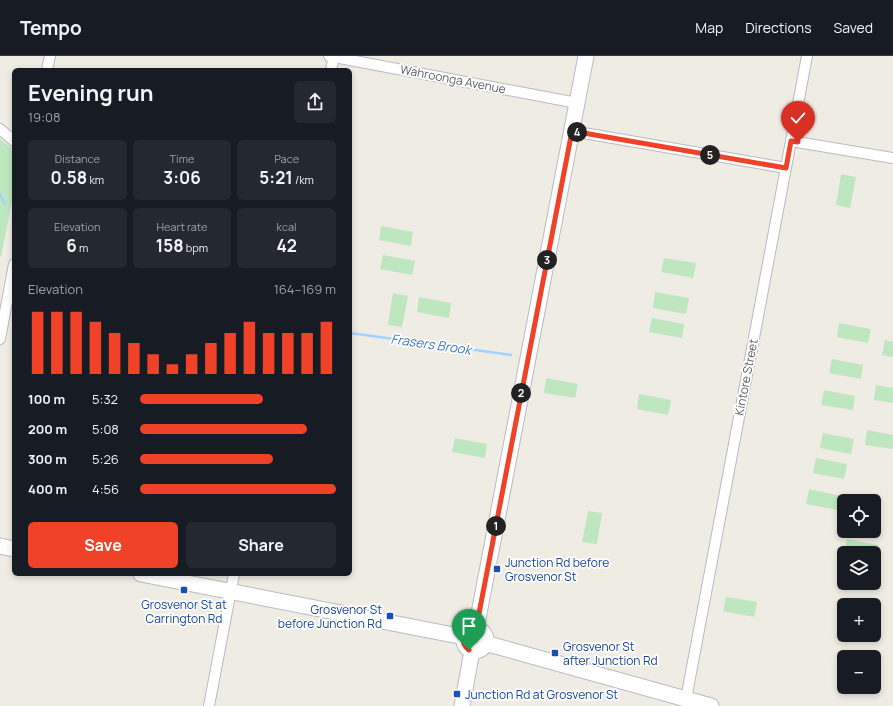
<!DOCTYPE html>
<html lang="en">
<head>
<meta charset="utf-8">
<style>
	body { margin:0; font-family:Manrope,sans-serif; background:#242831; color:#f1f3f6; height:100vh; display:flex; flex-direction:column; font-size:15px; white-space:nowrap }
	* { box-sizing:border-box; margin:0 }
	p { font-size:13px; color:#9ea1a6 }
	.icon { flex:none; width:22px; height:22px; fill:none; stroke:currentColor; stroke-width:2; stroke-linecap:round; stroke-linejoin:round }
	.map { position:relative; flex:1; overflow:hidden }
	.panel { position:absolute; left:12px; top:12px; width:340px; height:508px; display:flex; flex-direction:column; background:#171b24; border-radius:6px; box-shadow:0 2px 6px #0003 }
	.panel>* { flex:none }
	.buttons { position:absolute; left:837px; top:438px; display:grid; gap:8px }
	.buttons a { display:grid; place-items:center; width:44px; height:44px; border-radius:6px; background:#171b24; box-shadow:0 2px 6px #0003; font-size:20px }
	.pin { position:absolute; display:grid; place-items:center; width:34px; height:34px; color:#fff; margin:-41px -17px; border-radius:50% 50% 50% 0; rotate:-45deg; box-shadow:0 0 4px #0007 }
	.pin .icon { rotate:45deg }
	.km { position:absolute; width:20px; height:20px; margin:-10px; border-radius:50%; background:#222; color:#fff; font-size:11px; line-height:20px; text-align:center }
	.round { display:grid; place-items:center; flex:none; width:42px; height:42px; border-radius:6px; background:#242831 }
	.head { display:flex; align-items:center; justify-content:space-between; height:68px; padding:0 16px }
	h1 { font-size:22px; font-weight:700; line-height:30px }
	.figures { display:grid; grid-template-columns:repeat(3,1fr); gap:6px; height:68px; padding:4px 16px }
	.figures div { display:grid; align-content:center; border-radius:6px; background:#242831; text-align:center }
	.figures b { font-size:17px; font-weight:700 }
	.figures small { font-size:11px; font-weight:400 }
	.figures p { font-size:11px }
	.chart { height:112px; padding:8px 16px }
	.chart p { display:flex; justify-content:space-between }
	.chart svg { width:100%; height:72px; margin-top:4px; stroke:#ef4228; stroke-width:6 }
	.button { display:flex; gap:8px; margin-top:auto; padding:8px 16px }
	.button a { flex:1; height:46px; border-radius:6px; background:#ef4228; color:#fff; font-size:16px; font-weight:700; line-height:46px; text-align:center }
	.button a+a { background:#242831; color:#f1f3f6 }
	ul { padding:0 16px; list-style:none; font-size:13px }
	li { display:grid; grid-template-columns:64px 48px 1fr; align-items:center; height:30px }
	li i { height:10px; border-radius:5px; background:#ef4228 }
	header { display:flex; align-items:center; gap:24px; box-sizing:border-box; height:56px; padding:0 20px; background:#171b24; border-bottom:1px solid #363941 }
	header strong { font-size:19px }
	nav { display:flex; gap:22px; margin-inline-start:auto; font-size:14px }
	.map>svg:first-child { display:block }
</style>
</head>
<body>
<header>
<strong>Tempo</strong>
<nav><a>Map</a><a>Directions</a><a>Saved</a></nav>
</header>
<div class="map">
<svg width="893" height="650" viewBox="0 0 893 650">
	<rect width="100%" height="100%" fill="#eeece3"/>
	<!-- green -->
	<path fill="#bee7c0" d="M 0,83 L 14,94 L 14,135 L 1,201 L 0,200 Z
		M 841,118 L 856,121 L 850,152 L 836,149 Z
		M 381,170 L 413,176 L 411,190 L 379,184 Z
		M 383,199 L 415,205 L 412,219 L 380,213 Z
		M 664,202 L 696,207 L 693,222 L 661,216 Z
		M 655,236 L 689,242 L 686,258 L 653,252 Z
		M 393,237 L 408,240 L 402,271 L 388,269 Z
		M 419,241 L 451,247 L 449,262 L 417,256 Z
		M 652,262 L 684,268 L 682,282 L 649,276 Z
		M 839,267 L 871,273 L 868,287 L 837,281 Z
		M 885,284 L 893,286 L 893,301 L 882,299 Z
		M 832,303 L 863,309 L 861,323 L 829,317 Z
		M 546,322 L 578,328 L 575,342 L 544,337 Z
		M 876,329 L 893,332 L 893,347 L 874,344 Z
		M 824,334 L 855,340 L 853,354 L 821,349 Z
		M 639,338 L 671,344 L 668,359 L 637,353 Z
		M 867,374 L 893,379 L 893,393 L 865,389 Z
		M 823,377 L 854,383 L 851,398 L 820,392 Z
		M 455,382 L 487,388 L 485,402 L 452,396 Z
		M 816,402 L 847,408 L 844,423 L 813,417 Z
		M 809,433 L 841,440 L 838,454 L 806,448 Z
		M 588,455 L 602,457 L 597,488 L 582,486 Z
		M 847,483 L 878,489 L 875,503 L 874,503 L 874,497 L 844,497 Z
		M 726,541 L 757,546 L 754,561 L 723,555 Z"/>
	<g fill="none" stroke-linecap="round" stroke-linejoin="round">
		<!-- stream -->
		<path stroke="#a2d2ff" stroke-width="2.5" d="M 0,138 L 5,148
			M 350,277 L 511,299"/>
		<defs>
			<path id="street" d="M 329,0 L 577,47
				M 47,14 L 50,0
				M 331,14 L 334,0
				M 0,73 L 14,85
				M 572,75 L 786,112
				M 791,85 L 893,102
				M 0,283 L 14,208
				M 686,643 L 807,0
				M 209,650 L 234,518"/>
			<path id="secondary" d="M 0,490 L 14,493
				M 141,518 L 464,581
				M464 584a11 11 0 1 1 22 0a11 11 0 1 1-22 0Z
				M 476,573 L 586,0
				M 486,586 L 492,589 L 711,650
				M 462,650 L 472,595"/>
		</defs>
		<!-- street casing -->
		<use href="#street" stroke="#b8bac0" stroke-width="12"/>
		<!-- secondary casing -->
		<use href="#secondary" stroke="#b8bbc2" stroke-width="17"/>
		<!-- street -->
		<use href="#street" stroke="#fff" stroke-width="10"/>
		<!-- secondary -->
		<use href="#secondary" stroke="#fff" stroke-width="15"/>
	</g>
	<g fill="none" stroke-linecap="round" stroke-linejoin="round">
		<defs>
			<path id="route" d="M 469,594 C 459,586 463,573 476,573 L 572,75 L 786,112 L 791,85 L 798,86"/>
		</defs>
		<!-- route casing -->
		<use href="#route" stroke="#fff" stroke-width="8"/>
		<!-- route -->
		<use href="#route" stroke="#ef4228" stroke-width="5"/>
	</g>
	<!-- markers -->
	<g fill="#1a4fb4" stroke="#fff" stroke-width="1.5">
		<rect x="493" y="509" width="8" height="8" rx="2"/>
		<rect x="180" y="530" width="8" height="8" rx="2"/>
		<rect x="386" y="556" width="8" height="8" rx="2"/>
		<rect x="551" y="593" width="8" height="8" rx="2"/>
		<rect x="453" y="634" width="8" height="8" rx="2"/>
	</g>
	<g text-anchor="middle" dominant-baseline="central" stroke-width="3.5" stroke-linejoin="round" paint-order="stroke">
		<!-- street labels -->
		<g font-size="12" fill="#5b5e64" stroke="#fff">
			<text transform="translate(453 23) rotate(11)">Wahroonga Avenue</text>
			<text transform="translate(746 321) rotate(-79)">Kintore Street</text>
		</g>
		<!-- transit labels -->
		<g font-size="12" fill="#164399" stroke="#fff" text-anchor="start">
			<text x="505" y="506">Junction Rd before<tspan x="505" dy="14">Grosvenor St</tspan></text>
			<text x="184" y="548" text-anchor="middle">Grosvenor St at<tspan x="184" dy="14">Carrington Rd</tspan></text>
			<text x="382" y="553" text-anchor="end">Grosvenor St<tspan x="382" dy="14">before Junction Rd</tspan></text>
			<text x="563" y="590">Grosvenor St<tspan x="563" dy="14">after Junction Rd</tspan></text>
			<text x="465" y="638">Junction Rd at Grosvenor St</text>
		</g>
		<!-- water labels -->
		<g font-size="13" font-style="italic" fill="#3e76be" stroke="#fff">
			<text transform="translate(431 288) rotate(8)">Frasers Brook</text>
		</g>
	</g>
</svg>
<div class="buttons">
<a><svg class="icon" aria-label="locate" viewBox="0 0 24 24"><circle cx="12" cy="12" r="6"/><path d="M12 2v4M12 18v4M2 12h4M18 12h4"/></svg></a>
<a><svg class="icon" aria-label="layers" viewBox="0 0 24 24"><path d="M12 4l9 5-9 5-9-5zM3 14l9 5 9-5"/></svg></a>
<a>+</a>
<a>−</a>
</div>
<div class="pin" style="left:469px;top:594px;background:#1e9e55"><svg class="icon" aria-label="arrive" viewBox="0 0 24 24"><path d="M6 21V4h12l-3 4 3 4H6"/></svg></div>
<div class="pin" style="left:798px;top:86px;background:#d93025"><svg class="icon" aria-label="check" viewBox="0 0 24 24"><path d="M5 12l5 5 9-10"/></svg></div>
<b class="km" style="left:496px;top:470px">1</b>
<b class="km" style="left:521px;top:337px">2</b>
<b class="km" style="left:547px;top:204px">3</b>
<b class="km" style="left:577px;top:76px">4</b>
<b class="km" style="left:710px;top:99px">5</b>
<section class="panel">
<div class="head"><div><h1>Evening run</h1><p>19:08</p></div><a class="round"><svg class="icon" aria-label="share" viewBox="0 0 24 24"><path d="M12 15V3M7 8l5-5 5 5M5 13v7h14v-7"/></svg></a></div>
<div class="figures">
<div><p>Distance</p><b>0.58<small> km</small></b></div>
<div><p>Time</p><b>3:06</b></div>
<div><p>Pace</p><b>5:21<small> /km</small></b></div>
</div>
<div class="figures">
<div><p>Elevation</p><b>6<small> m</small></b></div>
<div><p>Heart rate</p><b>158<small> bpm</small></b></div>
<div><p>kcal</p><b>42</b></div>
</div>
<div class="chart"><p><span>Elevation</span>164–169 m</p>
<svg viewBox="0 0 160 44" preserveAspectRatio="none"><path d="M5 44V6M15 44V6M25 44V6M35 44V12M45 44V19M55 44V25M65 44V32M75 44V38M85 44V32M95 44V25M105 44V19M115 44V12M125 44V19M135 44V19M145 44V19M155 44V12"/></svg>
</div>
<ul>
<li><b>100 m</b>5:32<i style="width:63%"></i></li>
<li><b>200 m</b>5:08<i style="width:85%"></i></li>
<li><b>300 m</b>5:26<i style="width:68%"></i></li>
<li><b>400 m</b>4:56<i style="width:100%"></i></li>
</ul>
<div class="button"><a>Save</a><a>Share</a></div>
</section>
</div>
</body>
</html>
